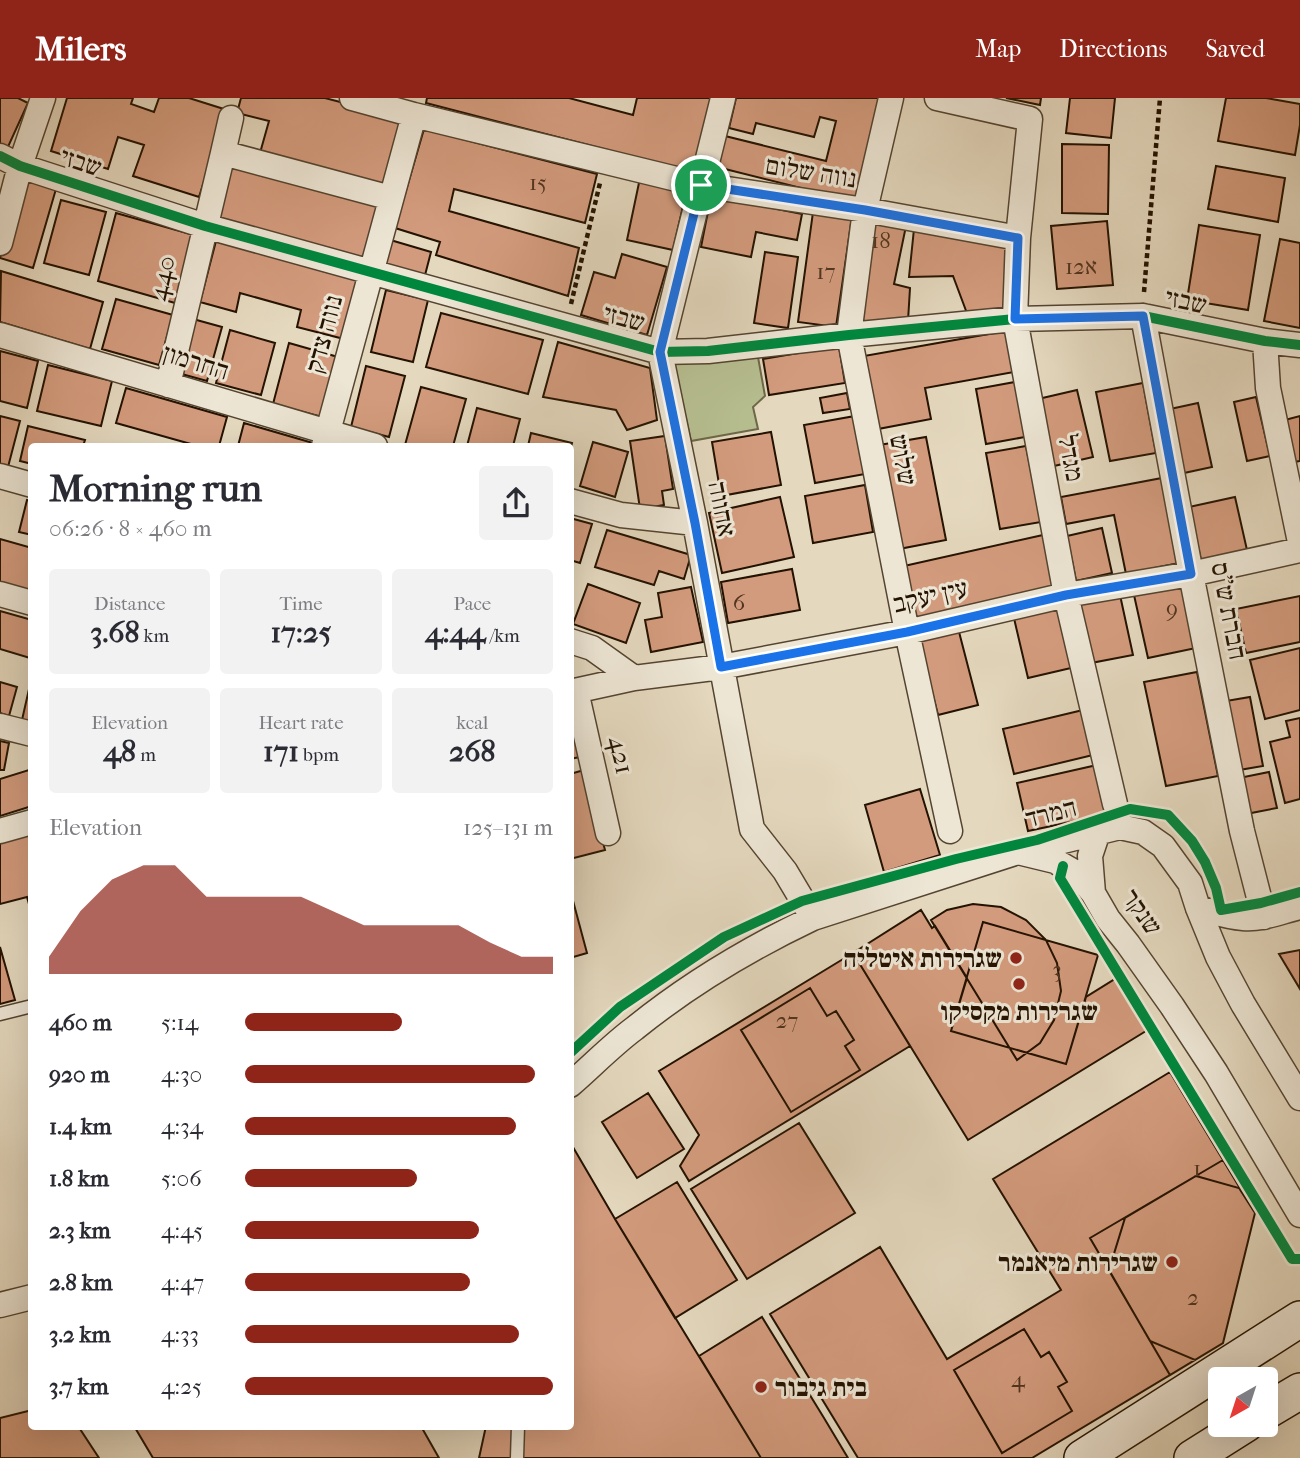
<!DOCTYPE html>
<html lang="en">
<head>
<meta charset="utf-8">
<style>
	body { margin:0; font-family:"IM FELL French Canon","Frank Ruhl Libre",serif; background:#f2f2f3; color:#2b2b33; height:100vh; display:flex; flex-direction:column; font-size:26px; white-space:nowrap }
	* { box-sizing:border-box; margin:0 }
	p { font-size:23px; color:#7c7c81 }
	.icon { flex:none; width:38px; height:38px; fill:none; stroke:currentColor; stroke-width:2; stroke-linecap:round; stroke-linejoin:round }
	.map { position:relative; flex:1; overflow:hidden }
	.side { position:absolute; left:28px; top:345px; width:546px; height:987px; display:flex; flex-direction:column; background:#fff; border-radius:7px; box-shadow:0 7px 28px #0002 }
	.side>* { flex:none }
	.needle { width:46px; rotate:219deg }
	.fabs { position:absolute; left:1208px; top:1269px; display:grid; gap:14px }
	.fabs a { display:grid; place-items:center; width:70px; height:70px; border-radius:7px; background:#fff; box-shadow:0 7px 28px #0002; font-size:35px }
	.pin { position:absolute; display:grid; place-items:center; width:60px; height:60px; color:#fff; margin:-30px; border:4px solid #fff; border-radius:50%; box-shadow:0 2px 7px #0007 }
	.round { display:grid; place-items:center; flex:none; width:74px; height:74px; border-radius:7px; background:#f2f2f3 }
	.head { display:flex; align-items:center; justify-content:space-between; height:119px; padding:0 21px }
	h1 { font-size:38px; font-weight:700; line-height:52px }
	.figures { display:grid; grid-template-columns:repeat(3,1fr); gap:10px; height:119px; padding:7px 21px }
	.figures div { display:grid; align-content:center; border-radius:7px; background:#f2f2f3; text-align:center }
	.figures b { font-size:30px; font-weight:700 }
	.figures small { font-size:19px; font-weight:400 }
	.figures p { font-size:19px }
	.chart { height:196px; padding:14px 21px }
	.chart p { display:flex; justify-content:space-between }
	.chart svg { width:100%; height:126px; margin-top:7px; fill:#8f2418; opacity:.7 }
	ul { padding:0 21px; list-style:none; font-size:23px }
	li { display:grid; grid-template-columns:112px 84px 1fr; align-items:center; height:52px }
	li i { height:18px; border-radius:9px; background:#8f2418 }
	header { display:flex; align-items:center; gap:42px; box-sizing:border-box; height:98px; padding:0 35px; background:#8f2418; color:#fff }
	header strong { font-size:33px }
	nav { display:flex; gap:38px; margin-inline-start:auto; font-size:24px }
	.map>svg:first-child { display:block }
</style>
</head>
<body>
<header>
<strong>Milers</strong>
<nav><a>Map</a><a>Directions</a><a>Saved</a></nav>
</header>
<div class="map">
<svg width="1300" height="1360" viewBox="0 0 1300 1360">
	<rect width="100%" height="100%" fill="#e4d8be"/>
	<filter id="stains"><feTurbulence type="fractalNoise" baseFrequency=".00286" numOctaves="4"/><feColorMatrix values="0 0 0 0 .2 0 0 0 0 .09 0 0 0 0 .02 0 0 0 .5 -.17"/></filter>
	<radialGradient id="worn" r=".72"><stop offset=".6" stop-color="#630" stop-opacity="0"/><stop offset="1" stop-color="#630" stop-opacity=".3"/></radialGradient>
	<!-- green -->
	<path fill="#b6be90" stroke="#6d6848" stroke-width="2" d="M 758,259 L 765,298 L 753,309 L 758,331 L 691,343 L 673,264 Z"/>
	<!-- building -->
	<path fill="#d39b7d" stroke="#241200" stroke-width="2" d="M 0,0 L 18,0 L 28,5 L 7,51 L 0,48 Z
		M 67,0 L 133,0 L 131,6 L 154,14 L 159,0 L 189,0 L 227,12 L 199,99 L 133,78 L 144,47 L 118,39 L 108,71 L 51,53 Z
		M 241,0 L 325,0 L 405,21 L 388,88 L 260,55 L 269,23 L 237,15 Z
		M 427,0 L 569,0 L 633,17 L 637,0 L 712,0 L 693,74 L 426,5 Z
		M 736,0 L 883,0 L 857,104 L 717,69 L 725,38 L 826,63 L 836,23 L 820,19 L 814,39 L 756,25 L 753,36 L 729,30 Z
		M 1006,0 L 1041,0 L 1040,7 Z
		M 1070,0 L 1115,0 L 1111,40 L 1066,35 Z
		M 1226,0 L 1266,0 L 1300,6 L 1300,27 L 1295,57 L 1218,43 Z
		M 424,31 L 597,76 L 585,125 L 454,91 L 449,113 L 579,150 L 568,198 L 436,157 L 440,144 L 395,130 Z
		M 1062,46 L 1109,47 L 1108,116 L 1062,115 Z
		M 229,65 L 382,108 L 367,162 L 214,119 Z
		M 1216,68 L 1285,80 L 1278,124 L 1208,111 Z
		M 640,80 L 687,91 L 673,152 L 627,142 Z
		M 24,81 L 56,91 L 33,170 L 0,160 Z
		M 711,98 L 802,116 L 797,142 L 756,134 L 751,159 L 701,149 Z
		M 61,102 L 106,114 L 89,177 L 44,165 Z
		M 813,114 L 852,119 L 836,229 L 798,224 Z
		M 116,115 L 201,139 L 182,207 L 98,183 Z
		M 868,119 L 906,128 L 894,186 L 910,190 L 908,223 L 855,229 Z
		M 1107,123 L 1113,187 L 1057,191 L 1051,128 Z
		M 1199,127 L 1260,137 L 1248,212 L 1187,202 Z
		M 914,131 L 1014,151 L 1005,214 L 968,218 L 953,178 L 909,179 Z
		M 387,141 L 431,154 L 424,181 L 378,168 Z
		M 1280,141 L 1300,145 L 1300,230 L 1264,223 Z
		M 216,143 L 360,181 L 344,241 L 297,229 L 301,212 L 240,195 L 236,214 L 200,204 Z
		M 765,154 L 798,159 L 788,230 L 754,225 Z
		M 622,156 L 667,169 L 647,237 L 581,217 L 594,174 L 615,180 Z
		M 1,173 L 103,204 L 90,251 L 0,224 Z
		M 386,192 L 428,202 L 413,264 L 371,254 Z
		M 116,201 L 173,217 L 159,267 L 102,251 Z
		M 441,215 L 543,242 L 528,296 L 426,269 Z
		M 193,221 L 222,229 L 207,283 L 178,275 Z
		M 230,232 L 275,245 L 261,297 L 216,285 Z
		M 1006,233 L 1014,274 L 925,290 L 931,321 L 878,331 L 864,258 Z
		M 558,244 L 650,270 L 657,322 L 627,332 L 616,312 L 543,299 Z
		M 289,245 L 338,259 L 322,319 L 273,306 Z
		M 839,248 L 845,285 L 769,297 L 763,261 Z
		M 0,253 L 38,263 L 27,310 L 0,303 Z
		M 48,267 L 112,283 L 101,328 L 37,313 Z
		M 366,268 L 405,278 L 389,339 L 351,329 Z
		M 1015,284 L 1025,339 L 986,346 L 976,291 Z
		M 1143,285 L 1156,355 L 1110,363 L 1096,294 Z
		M 421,289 L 466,301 L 453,348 L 410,348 L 405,347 Z
		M 126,290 L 227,319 L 219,348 L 198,348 L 116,325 Z
		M 1077,292 L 1093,359 L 1054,368 L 1038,301 Z
		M 847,295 L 850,311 L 823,315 L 820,300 Z
		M 1256,299 L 1270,358 L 1247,363 L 1234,304 Z
		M 1198,305 L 1212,369 L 1184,375 L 1170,311 Z
		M 477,310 L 520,321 L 513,348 L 467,348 Z
		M 0,318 L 20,323 L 8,369 L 0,367 Z
		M 855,318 L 865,376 L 815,385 L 804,327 Z
		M 1300,318 L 1300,363 L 1294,364 L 1285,322 Z
		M 244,325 L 313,345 L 313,348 L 238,348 Z
		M 28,328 L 85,342 L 83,348 L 32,348 L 32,366 L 20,363 Z
		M 771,334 L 781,387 L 721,398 L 712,344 Z
		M 531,335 L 572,345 L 570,353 L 570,348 L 528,348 Z
		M 665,338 L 673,391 L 662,393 L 664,407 L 640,411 L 630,343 Z
		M 926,339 L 946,442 L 899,451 L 879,347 Z
		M 593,344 L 628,354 L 615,399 L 580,388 Z
		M 1026,348 L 1041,424 L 1000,431 L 986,355 Z
		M 1162,380 L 1179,465 L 1126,476 L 1114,417 L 1066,426 L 1061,399 Z
		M 865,387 L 873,434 L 813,445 L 805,398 Z
		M 780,399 L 794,459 L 722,475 L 709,415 Z
		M 1235,399 L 1247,452 L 1201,462 L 1189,409 Z
		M 27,402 L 32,403 L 32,437 L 19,434 Z
		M 570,420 L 592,426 L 580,465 L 570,462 Z
		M 1102,430 L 1112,475 L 1076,483 L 1067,438 Z
		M 607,432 L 691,457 L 684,481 L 659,473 L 654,487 L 595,469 Z
		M 1043,437 L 1055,492 L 916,522 L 904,468 Z
		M 0,441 L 32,450 L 32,493 L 0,484 Z
		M 792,471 L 800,512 L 728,525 L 721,484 Z
		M 588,486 L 640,505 L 626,545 L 573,526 Z
		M 1182,487 L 1196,550 L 1148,560 L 1134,497 Z
		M 691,489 L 703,544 L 651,554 L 645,522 L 662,519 L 658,495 Z
		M 1120,497 L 1133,557 L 1091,565 L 1078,506 Z
		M 1300,498 L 1300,544 L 1246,555 L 1236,511 Z
		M 1056,506 L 1071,570 L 1028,580 L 1013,516 Z
		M 0,513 L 32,522 L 32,554 L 30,560 L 0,551 Z
		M 958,530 L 978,607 L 938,617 L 918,540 Z
		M 1300,550 L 1300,612 L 1265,621 L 1250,562 Z
		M 1197,574 L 1218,678 L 1166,688 L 1144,584 Z
		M 0,584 L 17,589 L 9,618 L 0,615 Z
		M 29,591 L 32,592 L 32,624 L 22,622 Z
		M 1250,599 L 1263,668 L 1239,672 L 1226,603 Z
		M 1083,612 L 1093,657 L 1014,676 L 1003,631 Z
		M 570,619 L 580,659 L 570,661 Z
		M 1300,620 L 1300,701 L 1285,705 L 1270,644 L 1290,639 L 1286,623 Z
		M 0,643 L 9,645 L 4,672 L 0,672 Z
		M 1097,667 L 1108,716 L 1028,733 L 1017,685 Z
		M 32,671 L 32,708 L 0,718 L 0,681 Z
		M 584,672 L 605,752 L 570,761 L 570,676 Z
		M 1269,674 L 1277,710 L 1246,716 L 1239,680 Z
		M 920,691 L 940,757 L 884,774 L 865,707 Z
		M 32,734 L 32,817 L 27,799 L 0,806 L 0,743 Z
		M 572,799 L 587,855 L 570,860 L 570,800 Z
		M 973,806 L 1001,809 L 1026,822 L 1046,842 L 1057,865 L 1061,893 L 1054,922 L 1040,945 L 1017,962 L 931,822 L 947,812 Z
		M 921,812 L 932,830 L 935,828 L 967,880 L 951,933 L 1066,966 L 1086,899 L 1115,881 L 1146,933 L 968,1042 L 853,855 Z
		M 983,824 L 1098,857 L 1066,966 L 951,933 Z
		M 0,849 L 15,902 L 0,906 Z
		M 1300,852 L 1300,891 L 1279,856 Z
		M 853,855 L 910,948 L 689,1083 L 680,1068 L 699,1037 L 659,973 Z
		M 810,890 L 827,918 L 836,913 L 854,942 L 845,948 L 860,972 L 791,1014 L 741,932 Z
		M 1170,974 L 1255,1115 L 1223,1245 L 1032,1360 L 858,1360 L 770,1216 L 880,1149 L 947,1261 L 1061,1192 L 993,1081 Z
		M 648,995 L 684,1051 L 637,1080 L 602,1024 Z
		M 799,1025 L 855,1115 L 747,1181 L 691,1091 Z
		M 570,1044 L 615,1121 L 761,1360 L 479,1360 L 486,1328 L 570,1328 Z
		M 1223,1062 L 1255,1115 L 1223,1245 L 1170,1277 L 1090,1140 Z
		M 1196,1078 L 1239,1090 L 1255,1115 L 1223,1245 L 1195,1262 L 1150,1243 L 1109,1172 L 1125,1120 Z
		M 677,1084 L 737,1182 L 675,1220 L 615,1121 Z
		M 762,1219 L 824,1320 L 848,1360 L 761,1360 L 699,1258 Z
		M 1024,1231 L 1041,1259 L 1049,1254 L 1067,1284 L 1058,1289 L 1072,1313 L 1002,1355 L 954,1272 Z
		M 32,1312 L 32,1328 L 78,1328 L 99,1360 L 0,1360 L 0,1320 Z
		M 32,1312 L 32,1328 L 78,1328 L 99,1360 L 0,1360 L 0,1320 Z
		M 32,1312 L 32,1328 L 78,1328 L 99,1360 L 0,1360 L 0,1320 Z
		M 134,1328 L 425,1328 L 422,1330 L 439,1360 L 153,1360 Z"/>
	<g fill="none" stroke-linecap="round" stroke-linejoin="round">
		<defs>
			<path id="service" d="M 0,916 L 32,908
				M 517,1360 L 518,1328"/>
			<path id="minor" d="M 352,0 L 414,17 L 701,87 L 865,112 L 1018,140
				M 723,0 L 660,254 L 695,425 L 752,731 L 785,773 L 813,820
				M 891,0 L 865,112 L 849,237 L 907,534 L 950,733
				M 937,0 L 1030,21 L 1018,140 L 1015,221 L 1066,497 L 1115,706
				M 223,55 L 231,20
				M 0,58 L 20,68 L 205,128 L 660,254 L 708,253 L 849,237 L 1015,221 L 1143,218 L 1265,243 L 1300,247
				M 0,145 L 20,68 L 43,0
				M 1143,218 L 1191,476 L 1242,733 L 1264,819
				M 0,237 L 375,348
				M 1265,243 L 1268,290 L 1300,444
				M 168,287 L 223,55 L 391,100
				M 324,348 L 414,17
				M 0,378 L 32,387
				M 570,403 L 621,417 L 695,425
				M 0,496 L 32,505
				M 570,543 L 592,550 L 634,580
				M 576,593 L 608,735
				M 570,594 L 634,580 L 721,569 L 907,534 L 1066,497 L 1191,476 L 1300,452
				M 0,628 L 32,636
				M 0,733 L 32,724
				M 1098,734 L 1090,758 L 1093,795 L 1108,821 L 1128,846 L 1172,908 L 1216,975 L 1300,1117
				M 1022,755 L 1055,763 L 1076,775 L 1093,795
				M 1198,810 C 1213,814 1228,819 1243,820 C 1262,822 1282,813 1300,809
				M 570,987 C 592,968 612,947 635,930 C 687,888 752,849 813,820 L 1018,754 L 1120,729 L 1143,734 L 1163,748 L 1190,785 L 1198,810 L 1218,859 L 1243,906 L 1300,1000
				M 0,1207 L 32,1199"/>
			<path id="secondary" d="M 1265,1314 L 1300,1293
				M 1082,1360 L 1300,1221
				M 1192,1360 L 1246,1326"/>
		</defs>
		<!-- service casing -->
		<use href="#service" stroke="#544430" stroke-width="15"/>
		<!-- minor casing -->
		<use href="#minor" stroke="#544430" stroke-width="27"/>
		<!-- secondary casing -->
		<use href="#secondary" stroke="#241200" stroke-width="38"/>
		<!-- path -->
		<path stroke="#241200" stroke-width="4.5" stroke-dasharray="5 3.5" stroke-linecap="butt" d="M 1144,194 L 1160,0
			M 571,206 L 600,85"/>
		<!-- service -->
		<use href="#service" stroke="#ede6d5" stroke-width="12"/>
		<!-- minor -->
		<use href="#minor" stroke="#ede6d5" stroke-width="24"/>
		<!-- secondary -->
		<use href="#secondary" stroke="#ede6d5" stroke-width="35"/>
		<defs>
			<path id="cycleway" d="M 0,58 L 20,68 L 205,128 L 660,254 L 708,253 L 849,237 L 1015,221 L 1143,218 L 1265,243 L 1300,247
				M 1063,768 L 1060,780 L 1292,1161 L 1300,1161
				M 570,955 L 620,909 L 724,839 L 802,803 L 956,761 L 1037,742 L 1130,711 L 1168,717 L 1192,743 L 1205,764 L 1216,790 L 1221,812 L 1261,805 L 1300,794"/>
		</defs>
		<!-- cycleway casing -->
		<use href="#cycleway" stroke="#ede6d5" stroke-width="15"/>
		<!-- cycleway -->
		<use href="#cycleway" stroke="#00873e" stroke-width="10"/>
	</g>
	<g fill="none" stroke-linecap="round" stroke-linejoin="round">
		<defs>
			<path id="route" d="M 701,87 L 865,112 L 1018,140 L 1015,221 L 1143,218 L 1191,476 L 1066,497 L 907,534 L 721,569 L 695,425 L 660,254 Z"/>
		</defs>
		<!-- route casing -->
		<use href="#route" stroke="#fff" stroke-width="14"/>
		<!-- route -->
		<use href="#route" stroke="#1a73e8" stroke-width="9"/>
	</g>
	<!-- markers -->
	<g fill="#8f2418" stroke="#ede6d5" stroke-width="2.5">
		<circle cx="1016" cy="860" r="7"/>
		<circle cx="1019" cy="886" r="7"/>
		<circle cx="1172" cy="1164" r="7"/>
		<circle cx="761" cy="1289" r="7"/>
	</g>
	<g text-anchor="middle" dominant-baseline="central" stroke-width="6" stroke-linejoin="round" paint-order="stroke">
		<!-- number labels -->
		<g font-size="23" fill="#50341f">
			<text x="538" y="84">15</text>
			<text x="881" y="142">18</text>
			<text x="1081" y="168">12א</text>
			<text x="826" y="173">17</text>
			<text x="739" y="504">6</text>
			<text x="1172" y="510">9</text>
			<text x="1057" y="871">3</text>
			<text x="787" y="922">27</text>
			<text x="1197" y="1070">1</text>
			<text x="1193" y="1199">2</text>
			<text x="1018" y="1281">4</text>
		</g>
		<!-- street labels -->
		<g font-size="26" fill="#241200" stroke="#ede6d5">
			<text transform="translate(81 64) rotate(18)">שבזי</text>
			<text transform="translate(811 74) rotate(9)">נווה שלום</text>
			<text transform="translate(162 180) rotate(-77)">440</text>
			<text transform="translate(1186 203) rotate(12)">שבזי</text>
			<text transform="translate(624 220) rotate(15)">שבזי</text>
			<text transform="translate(324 236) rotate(-75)">נווה צדק</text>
			<text transform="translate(196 264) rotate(17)">החרמון</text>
			<text transform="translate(1071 360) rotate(79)">מגדל</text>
			<text transform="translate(903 362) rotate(79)">שלוש</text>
			<text transform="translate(722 411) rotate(79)">אחווה</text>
			<text transform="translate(930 498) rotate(-13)">עין יעקב</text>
			<text transform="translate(1229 513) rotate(79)">חברת ש"ס</text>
			<text transform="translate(621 657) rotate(77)">421</text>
			<text transform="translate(1051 715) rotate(-14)">המרד</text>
			<text transform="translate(1142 814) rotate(55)">שנקר</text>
		</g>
		<!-- poi labels -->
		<g font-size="26" font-weight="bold" fill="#241200" stroke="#ede6d5" text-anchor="end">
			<text x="1002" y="860">שגרירות איטליה</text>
			<text x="1019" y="913" text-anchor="middle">שגרירות מקסיקו</text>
			<text x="1158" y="1164">שגרירות מיאנמר</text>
			<text x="775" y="1289" text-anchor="start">בית גיבור</text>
		</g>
	</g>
	<rect width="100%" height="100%" filter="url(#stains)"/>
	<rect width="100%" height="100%" fill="url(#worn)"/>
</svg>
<div class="fabs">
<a><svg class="needle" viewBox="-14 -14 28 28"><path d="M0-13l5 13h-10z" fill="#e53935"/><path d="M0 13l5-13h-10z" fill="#7c7c81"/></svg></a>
</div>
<div class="pin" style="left:701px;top:87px;background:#1e9e55"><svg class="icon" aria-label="arrive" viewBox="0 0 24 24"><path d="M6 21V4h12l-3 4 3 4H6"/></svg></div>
<section class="side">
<div class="head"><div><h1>Morning run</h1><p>06:26 · 8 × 460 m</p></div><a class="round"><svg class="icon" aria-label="share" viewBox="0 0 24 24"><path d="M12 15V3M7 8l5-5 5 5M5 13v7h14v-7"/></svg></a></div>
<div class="figures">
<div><p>Distance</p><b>3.68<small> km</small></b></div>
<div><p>Time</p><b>17:25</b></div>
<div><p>Pace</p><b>4:44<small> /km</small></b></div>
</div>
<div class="figures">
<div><p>Elevation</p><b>48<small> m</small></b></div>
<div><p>Heart rate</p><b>171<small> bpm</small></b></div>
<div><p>kcal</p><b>268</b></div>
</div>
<div class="chart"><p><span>Elevation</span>125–131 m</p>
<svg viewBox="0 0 160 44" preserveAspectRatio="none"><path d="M0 44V38L10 22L20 11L30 6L40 6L50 17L60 17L70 17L80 17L90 22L100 27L110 27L120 27L130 27L140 33L150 38L160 38V44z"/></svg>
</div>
<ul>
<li><b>460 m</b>5:14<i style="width:51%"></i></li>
<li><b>920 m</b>4:30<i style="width:94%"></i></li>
<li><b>1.4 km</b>4:34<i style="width:88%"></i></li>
<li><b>1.8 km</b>5:06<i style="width:56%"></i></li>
<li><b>2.3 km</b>4:45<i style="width:76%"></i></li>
<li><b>2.8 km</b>4:47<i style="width:73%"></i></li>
<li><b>3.2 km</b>4:33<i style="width:89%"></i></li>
<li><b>3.7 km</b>4:25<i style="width:100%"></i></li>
</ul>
</section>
</div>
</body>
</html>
